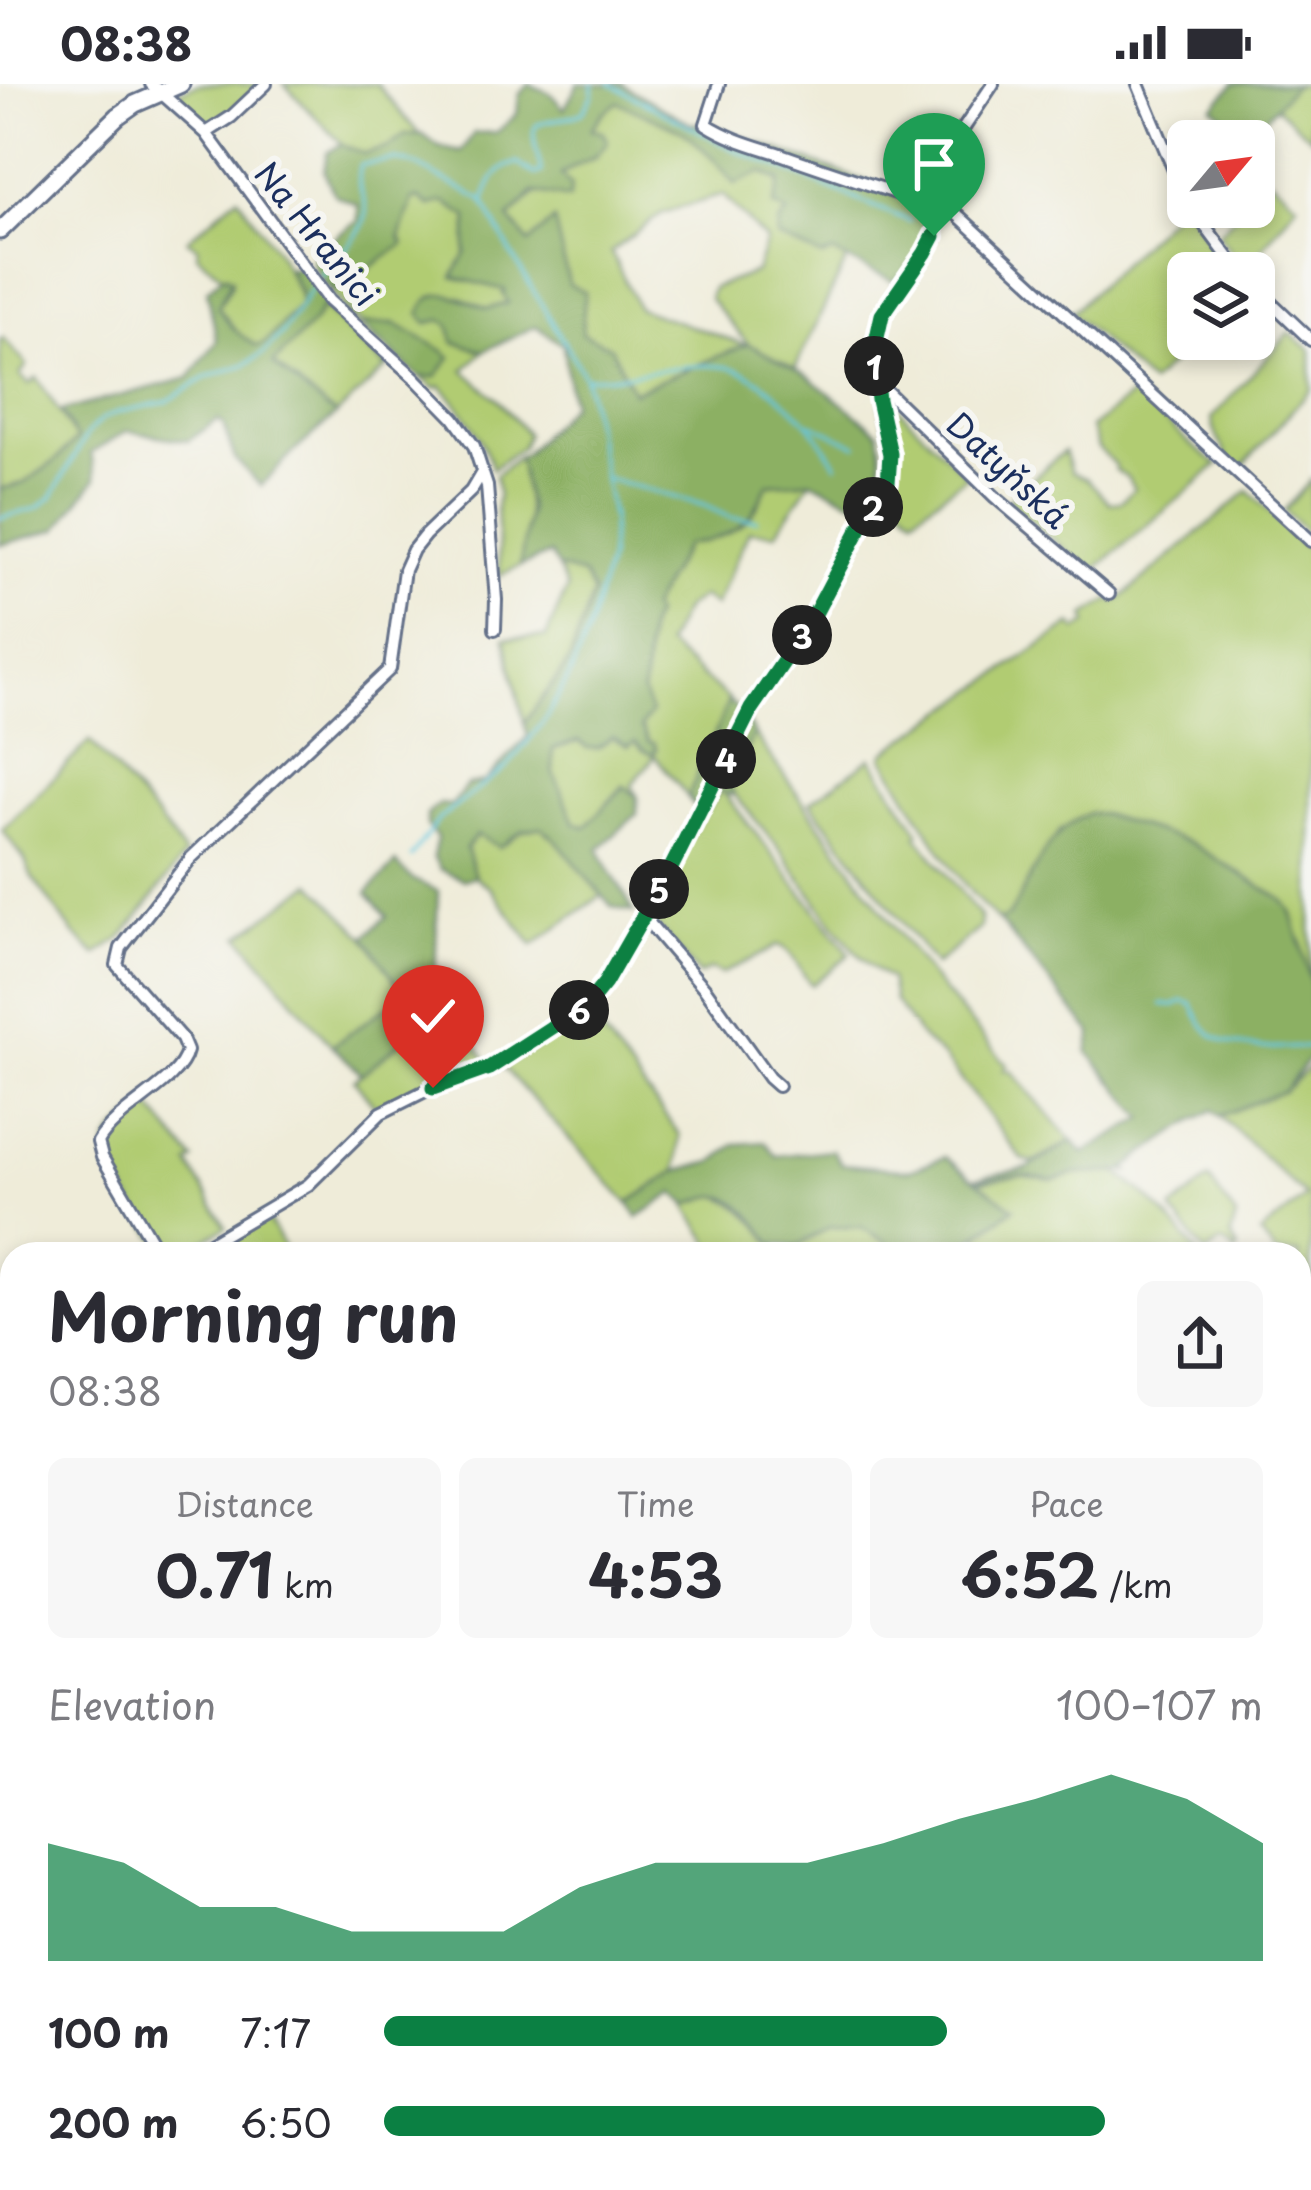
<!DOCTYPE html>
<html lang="en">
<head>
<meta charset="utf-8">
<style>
	body { margin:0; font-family:"Playpen Sans",sans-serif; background:#f7f7f7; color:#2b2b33; height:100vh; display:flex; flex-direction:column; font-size:45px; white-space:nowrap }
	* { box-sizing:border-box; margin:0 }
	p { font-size:39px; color:#7c7c81 }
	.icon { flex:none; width:66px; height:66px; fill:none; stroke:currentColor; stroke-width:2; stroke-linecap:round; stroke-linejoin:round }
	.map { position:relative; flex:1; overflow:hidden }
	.details { position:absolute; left:0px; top:1158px; width:1311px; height:948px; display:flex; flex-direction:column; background:#fff; border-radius:36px 36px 0 0; box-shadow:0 6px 18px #0003 }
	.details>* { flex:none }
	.needle { width:78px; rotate:61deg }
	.controls { position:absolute; left:1167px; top:36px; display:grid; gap:24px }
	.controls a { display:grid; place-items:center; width:108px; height:108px; border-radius:18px; background:#fff; box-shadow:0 6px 18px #0003; font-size:60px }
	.pin { position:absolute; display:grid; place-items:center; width:102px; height:102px; color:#fff; margin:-123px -51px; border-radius:50% 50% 50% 0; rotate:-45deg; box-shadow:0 0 12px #0007 }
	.pin .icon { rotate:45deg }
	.km { position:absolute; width:60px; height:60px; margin:-30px; border-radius:50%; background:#222; color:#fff; font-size:33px; line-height:60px; text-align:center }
	.round { display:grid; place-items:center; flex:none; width:126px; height:126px; border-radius:18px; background:#f7f7f7 }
	.summary { display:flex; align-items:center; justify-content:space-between; height:204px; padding:0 48px }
	h1 { font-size:66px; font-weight:700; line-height:90px }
	.stats { display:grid; grid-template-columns:repeat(3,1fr); gap:18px; height:204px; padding:12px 48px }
	.stats div { display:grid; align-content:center; border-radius:18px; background:#f7f7f7; text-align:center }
	.stats b { font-size:60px; font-weight:700 }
	.stats small { font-size:33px; font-weight:400 }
	.stats p { font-size:33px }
	.chart { height:336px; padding:24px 48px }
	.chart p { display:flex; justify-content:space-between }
	.chart svg { width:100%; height:216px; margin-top:12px; fill:#0b8043; opacity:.7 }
	ul { padding:0 48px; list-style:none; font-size:39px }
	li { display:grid; grid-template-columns:192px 144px 1fr; align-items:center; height:90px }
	li i { height:30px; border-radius:15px; background:#0b8043 }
	.status { display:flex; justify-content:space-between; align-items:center; height:84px; padding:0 60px; background:#fff; direction:ltr }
	.status svg { height:33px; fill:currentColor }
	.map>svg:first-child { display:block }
</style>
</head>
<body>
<div class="status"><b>08:38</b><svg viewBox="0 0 49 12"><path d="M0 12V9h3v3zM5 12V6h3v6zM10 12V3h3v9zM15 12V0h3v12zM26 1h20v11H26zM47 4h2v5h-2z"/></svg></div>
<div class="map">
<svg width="1311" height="2106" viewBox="0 0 1311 2106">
	<rect width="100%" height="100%" fill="#f6f6f2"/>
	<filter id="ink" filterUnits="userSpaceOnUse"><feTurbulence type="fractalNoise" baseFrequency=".00833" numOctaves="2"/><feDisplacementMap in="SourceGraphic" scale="24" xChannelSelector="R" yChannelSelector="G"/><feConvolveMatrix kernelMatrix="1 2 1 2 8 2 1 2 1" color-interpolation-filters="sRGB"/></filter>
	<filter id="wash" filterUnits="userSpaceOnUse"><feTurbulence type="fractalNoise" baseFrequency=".004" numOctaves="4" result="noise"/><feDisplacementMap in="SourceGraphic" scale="48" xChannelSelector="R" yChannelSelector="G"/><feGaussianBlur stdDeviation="2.7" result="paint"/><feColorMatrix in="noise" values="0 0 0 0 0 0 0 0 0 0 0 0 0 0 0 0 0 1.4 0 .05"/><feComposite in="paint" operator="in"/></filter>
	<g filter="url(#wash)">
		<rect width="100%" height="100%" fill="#efecd9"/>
		<!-- green -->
		<path fill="#b1cc72" stroke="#667e68" stroke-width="3" d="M 199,0 L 261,0 L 223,34 L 210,40 L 195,33 L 176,14 L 176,8 Z
			M 284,0 L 377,0 L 419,50 L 405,51 L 389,63 L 365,71 L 343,61 Z
			M 1311,0 L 1311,54 L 1275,22 L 1293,1 Z
			M 618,17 L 684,48 L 713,74 L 735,99 L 762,88 L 780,98 L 787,129 L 833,169 L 847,175 L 795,285 L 748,260 L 709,214 L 712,204 L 756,188 L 766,157 L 723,111 L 662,129 L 611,168 L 638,224 L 746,261 L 633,308 L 611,263 L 582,250 L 553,137 L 529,160 L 509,135 C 535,107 562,86 597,73 L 590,46 L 603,29 Z
			M 1270,95 L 1297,119 L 1251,179 L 1242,183 L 1218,150 L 1243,123 L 1254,123 L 1254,112 Z
			M 238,112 L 278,169 L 301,213 L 300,221 L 265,259 L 257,263 L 239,251 L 218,223 L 232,200 L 227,191 L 222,192 L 197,171 L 198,163 L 187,156 Z
			M 419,114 L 444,118 L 468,132 L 466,169 L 506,207 L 509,219 L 487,225 L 459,212 L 441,236 L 450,240 L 455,258 L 484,267 L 464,286 L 498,316 L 527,350 L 522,363 L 492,385 C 484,354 463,325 441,302 L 435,304 C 394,276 359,238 326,202 L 338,206 L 404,159 L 400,153 L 412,115 Z
			M 1184,118 L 1213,165 L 1188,189 L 1180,201 L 1188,210 L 1188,255 L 1195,255 L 1150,300 L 1071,229 Z
			M 323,223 L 386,284 L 337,330 L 326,324 L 273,280 L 314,238 Z
			M 1289,249 L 1311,266 L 1311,305 L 1239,386 C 1227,375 1213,350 1212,334 Z
			M 3,254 L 27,281 L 20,291 L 29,300 L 37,294 L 77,355 L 54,378 L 24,400 L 0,405 L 0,256 Z
			M 1136,308 L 1188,358 L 1218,381 L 1089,491 L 1067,467 L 1007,417 L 1064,367 L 1071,388 L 1087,395 L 1110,419 L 1120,418 L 1134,405 L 1127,393 L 1115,386 L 1115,381 L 1098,364 L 1091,344 Z
			M 884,310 L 967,392 L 914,432 L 887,407 L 893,388 L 881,322 Z
			M 518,373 C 528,410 532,445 520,482 L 500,491 L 496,423 L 498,411 L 495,392 Z
			M 1311,396 L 1311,453 L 1284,427 Z
			M 811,397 L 776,449 L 749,447 L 715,522 L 702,513 L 685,524 L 666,561 L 729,616 L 688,713 L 655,672 L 632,701 L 637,712 L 623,702 L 586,743 L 575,739 L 553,687 L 553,665 L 579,657 L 587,664 L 598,664 L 612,653 L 619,658 L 635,657 L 656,665 L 654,660 L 648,658 L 641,643 L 648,543 L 654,531 L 649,524 L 686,461 C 708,458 732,451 749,434 C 757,426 762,411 768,400 Z
			M 1248,407 L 1311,468 L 1311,898 L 1306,888 L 1301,858 L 1283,816 L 1189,758 L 1060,746 L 1009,832 L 999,837 C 952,796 917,726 883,673 L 884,669 L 1072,540 L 1077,546 L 1088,539 L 1085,532 L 1111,515 L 1115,518 L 1121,514 Z
			M 558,484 L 583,491 L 593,509 L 569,578 L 524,639 L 505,554 L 546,553 L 567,505 Z
			M 754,650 L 930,892 L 1007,981 L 1004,987 L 1011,987 L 1072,1057 L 1033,1079 L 1022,1075 L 944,974 L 922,955 L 894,916 L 890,895 C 852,877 808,803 781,767 C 766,747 749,729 733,709 L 730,700 Z
			M 90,657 L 156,732 L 185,771 L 122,854 L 96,871 L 74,850 L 31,792 L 24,774 L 2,746 Z
			M 871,674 L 920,749 L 917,752 L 981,834 L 980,844 L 935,881 L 810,718 Z
			M 722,706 L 850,870 L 812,901 C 799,889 794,866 778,861 C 760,873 740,879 722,890 L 710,885 L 699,891 L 653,837 L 650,832 L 688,755 L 718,707 Z
			M 541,743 L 556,756 L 602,811 L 533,861 L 491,805 L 475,792 L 465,764 L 477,750 L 499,763 L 522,747 Z
			M 312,799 L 365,853 L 405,910 L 332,962 L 240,852 Z
			M 453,925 L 488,979 L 390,1016 L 376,1024 L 354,996 L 397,961 Z
			M 585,933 L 590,933 L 680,1051 L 677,1087 L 628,1119 L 503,983 Z
			M 1311,982 L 1311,1196 L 1300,1201 L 1299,1170 L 1276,1170 L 1260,1150 L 1306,1113 L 1220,1032 L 1287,1004 Z
			M 148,1020 L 194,1076 L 189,1080 L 226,1143 L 180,1170 L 166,1170 C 154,1151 102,1077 107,1060 C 110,1049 139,1028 148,1020 Z
			M 1116,1088 C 1149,1110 1173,1138 1198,1170 L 991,1170 L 978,1152 L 1014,1124 L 975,1098 L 1021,1091 L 1053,1096 L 1076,1090 Z
			M 1209,1095 L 1236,1133 L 1231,1152 L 1238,1165 L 1236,1169 L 1228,1161 L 1220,1159 L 1206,1170 L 1171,1126 Z
			M 716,1111 C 746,1121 762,1145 780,1170 L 718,1170 L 687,1123 L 691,1119 Z
			M 265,1131 L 288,1170 L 199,1170 Z
			M 830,1143 L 861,1143 L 893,1162 L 911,1165 L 916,1170 L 787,1169 Z
			M 1311,1327 L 1311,1442 L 1299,1443 L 1299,1333 Z
			M 1311,1449 L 1311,1523 L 1299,1522 L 1299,1450 Z
			M 12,1526 L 12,1698 L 0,1710 L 0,1534 Z
			M 0,1724 L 12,1727 L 12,1891 L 0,1857 Z
			M 1299,1758 L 1311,1779 L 1311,1914 L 1299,1923 Z
			M 1299,2040 L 1311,2057 L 1311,2106 L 1264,2106 L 1255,2094 L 1299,2094 Z
			M 182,2094 L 370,2094 L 368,2106 L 182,2106 Z
			M 430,2094 L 489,2094 L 501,2106 L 428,2106 Z
			M 636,2094 L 1015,2094 L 1005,2106 L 640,2106 Z
			M 1155,2094 L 1252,2094 L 1261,2106 L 1147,2106 Z"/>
		<!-- forest -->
		<path fill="#8cb064" stroke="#547061" stroke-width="3" d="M 529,0 L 550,9 L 564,25 L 578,0 L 621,0 L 691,40 L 706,40 L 935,122 L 927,162 L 895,198 L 833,169 L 822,173 L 777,153 L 779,139 L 787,129 L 774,122 L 780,97 L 762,88 L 735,100 L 713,74 L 684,48 L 618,18 L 603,29 L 591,45 L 602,47 L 608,57 C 591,82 582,74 561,91 L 571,102 L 569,115 L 534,108 L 509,134 L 529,159 L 554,136 L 569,200 L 585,208 L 582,249 L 611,263 L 633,308 L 748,260 L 805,290 L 879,348 C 885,378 883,397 869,424 L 811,397 L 768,400 C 761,411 757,425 749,434 C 732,451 708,458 686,461 L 650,524 L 654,531 L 648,544 L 643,610 L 651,629 L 641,643 L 648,658 L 654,659 L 656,665 L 653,671 L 643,666 L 635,658 L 628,662 L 612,653 L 598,664 L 587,664 L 579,657 L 553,665 L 553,687 L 575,739 L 586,743 L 624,702 L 637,712 L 637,730 L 599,765 C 607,789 624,803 633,828 L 612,823 L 556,756 L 541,743 L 522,747 L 499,763 L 477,751 L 466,764 L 475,792 L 464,796 L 440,785 L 433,773 L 437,754 L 427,742 L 427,731 L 439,720 L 452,721 L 467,701 L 485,698 L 528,652 L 524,639 L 569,578 L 593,509 L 583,491 L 558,484 L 550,470 L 520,482 L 529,426 L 518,373 L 525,370 L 571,320 L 563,261 L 536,242 L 484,267 L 454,258 L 449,240 L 441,236 L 427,239 L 420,229 C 431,196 464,215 487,225 L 508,219 L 503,210 L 505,206 L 453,193 L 466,169 L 468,133 L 444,118 L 430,122 L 419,114 L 413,115 L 400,153 L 404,160 L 338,206 C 321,201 315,192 312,175 L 339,150 L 358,137 L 358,121 L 335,111 L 324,87 L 327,69 L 341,60 L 365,70 L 389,63 L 405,51 L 422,50 L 439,63 L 461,68 L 474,49 L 497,48 L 517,30 L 519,11 Z
			M 1234,0 L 1299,0 L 1293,2 L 1245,57 L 1219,57 L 1228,35 L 1213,23 Z
			M 299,183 L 392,278 L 386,284 L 322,223 L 314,238 L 273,280 L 326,324 L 337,330 L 297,365 L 261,402 L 235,375 L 223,340 L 218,336 L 188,357 L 127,347 L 91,369 L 96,395 L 58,445 L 0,461 L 0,405 L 24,399 L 54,378 L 77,355 L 61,327 L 189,294 L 217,257 L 207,206 L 222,192 L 232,195 L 218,223 C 229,241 239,252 257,262 L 265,259 L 300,221 L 300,208 L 288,185 Z
			M 394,239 L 444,267 L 451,273 L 436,293 L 419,293 L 361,240 Z
			M 729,616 L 744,632 L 754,650 L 730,699 L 733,710 L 727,711 L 720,706 L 706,727 L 697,726 L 688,713 Z
			M 1091,729 L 1102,730 L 1189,758 L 1283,816 L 1291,827 L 1311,898 L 1311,972 L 1284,1007 L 1220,1032 L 1213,1026 C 1182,1042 1154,1062 1126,1084 L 1129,1087 L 1076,1090 L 1053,1096 L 1021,1091 L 977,1097 L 1014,1124 L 971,1156 L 911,1165 L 893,1162 L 861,1143 L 830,1143 L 796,1163 L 773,1160 C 759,1143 743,1113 718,1112 C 709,1111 697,1117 688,1121 L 675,1109 L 638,1133 L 628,1119 L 677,1087 L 713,1078 L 736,1060 L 765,1058 L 776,1072 L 832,1066 L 842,1080 L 910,1086 L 945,1073 L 973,1095 L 1028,1084 L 1073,1057 L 1084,1069 L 1144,1034 L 1088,968 L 1092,949 L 999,837 L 1009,832 C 1032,794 1046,745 1091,729 Z
			M 396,779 L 412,795 L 438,807 L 435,896 L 453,925 L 397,961 L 362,990 L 332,962 L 404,910 L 365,853 L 387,832 L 367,809 Z
			M 1300,1666 L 1311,1672 L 1311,1779 L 1299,1758 Z
			M 0,1857 L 12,1891 L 12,2060 L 0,2061 Z
			M 1015,2094 L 1063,2094 L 1054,2106 L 1005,2106 Z"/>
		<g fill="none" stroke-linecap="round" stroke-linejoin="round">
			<!-- stream -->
			<path stroke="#62c8df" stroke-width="3" d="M 610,0 L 729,63 L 910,137
				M 320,193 C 332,179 366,148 366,129 C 367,110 353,104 360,81 L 394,76 L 415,81 L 484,117 C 491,98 496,84 517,79 L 535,91 L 542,88 C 523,23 536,46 583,28 L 593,11 L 593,0
				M 586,293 C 633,295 681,276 727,283 C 754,287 786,317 804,335 C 817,348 827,366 837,381
				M 810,339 L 857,361
				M 604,394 L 703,421 L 731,434 L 757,436
				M 0,434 L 38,424 L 52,413 L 87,350 L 102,335 L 118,328 L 166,318 L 207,293 L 244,281 L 264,269 L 283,248 L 314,201
				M 411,773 L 439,735 L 507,683 L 544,637 L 570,591 L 587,550 L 609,475 L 612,435 L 585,293 L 512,171 L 484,118
				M 1162,920 L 1174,922 L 1183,917 L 1192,920 C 1198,932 1203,944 1214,952 C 1239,968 1282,964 1311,963
				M 1299,1687 L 1311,1682"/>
			<!-- river -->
			<path stroke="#62c8df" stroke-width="18" d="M 1299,1730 L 1311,1748
				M 0,2051 L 12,2049
				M 501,2094 L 515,2106
				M 1045,2106 L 1055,2094"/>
		</g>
	</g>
	<g filter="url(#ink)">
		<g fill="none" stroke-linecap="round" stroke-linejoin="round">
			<defs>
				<path id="street" d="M 151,0 L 206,49 L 329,217 L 414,293 L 454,334 L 474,362 L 487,402 L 496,516 L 495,545
					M 719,0 L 706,40 C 731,56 756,62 783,71 C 833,89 884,105 935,122
					M 1138,0 L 1188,120
					M 206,49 L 231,33 L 266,0
					M 935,110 L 1311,457
					M 1191,123 L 1240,189
					M 1254,202 L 1311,256
					M 876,297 L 995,413 L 1109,510
					M 643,832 L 706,906 L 769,994 L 778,1002
					M 159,1170 L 102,1073 L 98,1058 C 116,1025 180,999 187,967 L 182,955 L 117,881 L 121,864 L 191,774 L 390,585 L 404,486 L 413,466 L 425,451 L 471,407 L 481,390
					M 191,1170 L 308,1101 L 381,1029 L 433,1003 L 489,984 L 588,920 L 605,899 L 671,784 L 751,625 L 810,539 L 866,433 L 888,399 L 890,369 L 878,316 L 873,271 L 882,231 L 925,169 L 934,152 L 935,95 L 944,74 L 993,0
					M 1299,1213 L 1311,1207
					M 1299,1450 L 1311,1449
					M 0,1477 L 12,1472
					M 1299,1970 L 1311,1966
					M 594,2106 L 594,2094
					M 1132,2106 L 1144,2094"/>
				<path id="secondary" d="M 0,147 L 118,32 L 135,20 L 181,0"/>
			</defs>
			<!-- street casing -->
			<use href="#street" stroke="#657189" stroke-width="16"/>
			<!-- secondary casing -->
			<use href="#secondary" stroke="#657189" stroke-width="21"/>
			<!-- street -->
			<use href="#street" stroke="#fff" stroke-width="10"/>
			<!-- secondary -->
			<use href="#secondary" stroke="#fff" stroke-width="15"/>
		</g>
	</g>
	<g fill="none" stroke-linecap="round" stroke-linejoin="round" filter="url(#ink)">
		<defs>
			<path id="route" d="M 433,1004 L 489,984 L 588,920 L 605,899 L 671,784 L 751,625 L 810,539 L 866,433 L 888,399 L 890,370 L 878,316 L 873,271 L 882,231 L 925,169 L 934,152"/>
		</defs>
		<!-- route casing -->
		<use href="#route" stroke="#fff" stroke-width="24"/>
		<!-- route -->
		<use href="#route" stroke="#0b8043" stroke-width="15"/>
	</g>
	<g text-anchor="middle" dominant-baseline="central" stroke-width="12" stroke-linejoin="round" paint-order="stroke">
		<!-- street labels -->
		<g font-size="33" fill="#1b2f5e" stroke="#f6f6f2">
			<text transform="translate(318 149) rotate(51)">Na Hranici</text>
			<text transform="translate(1009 385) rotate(43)">Datyňská</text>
		</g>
	</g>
</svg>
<div class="controls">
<a><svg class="needle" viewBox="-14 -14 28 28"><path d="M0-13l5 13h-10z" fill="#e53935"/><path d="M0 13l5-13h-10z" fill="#7c7c81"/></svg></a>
<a><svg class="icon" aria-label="layers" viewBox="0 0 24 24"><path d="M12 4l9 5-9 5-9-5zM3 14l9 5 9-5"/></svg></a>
</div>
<div class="pin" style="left:934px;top:152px;background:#1e9e55"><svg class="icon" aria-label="arrive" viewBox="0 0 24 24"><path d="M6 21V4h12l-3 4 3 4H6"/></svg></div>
<div class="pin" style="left:433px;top:1004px;background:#d93025"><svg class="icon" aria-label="check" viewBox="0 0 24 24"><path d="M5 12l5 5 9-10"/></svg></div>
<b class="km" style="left:874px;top:282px">1</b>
<b class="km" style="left:873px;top:423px">2</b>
<b class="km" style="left:802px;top:551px">3</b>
<b class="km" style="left:726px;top:675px">4</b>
<b class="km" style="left:659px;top:805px">5</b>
<b class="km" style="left:579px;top:926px">6</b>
<section class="details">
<div class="summary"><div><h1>Morning run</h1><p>08:38</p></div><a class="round"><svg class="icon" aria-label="share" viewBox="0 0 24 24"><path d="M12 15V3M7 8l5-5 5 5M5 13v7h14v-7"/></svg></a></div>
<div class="stats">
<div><p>Distance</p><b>0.71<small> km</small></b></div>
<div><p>Time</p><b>4:53</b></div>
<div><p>Pace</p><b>6:52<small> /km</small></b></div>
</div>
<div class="chart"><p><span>Elevation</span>100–107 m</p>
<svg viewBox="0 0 160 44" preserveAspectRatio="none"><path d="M0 44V20L10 24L20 33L30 33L40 38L50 38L60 38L70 29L80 24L90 24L100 24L110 20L120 15L130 11L140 6L150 11L160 20V44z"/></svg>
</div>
<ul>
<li><b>100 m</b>7:17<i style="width:64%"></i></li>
<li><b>200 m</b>6:50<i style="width:82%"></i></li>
</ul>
</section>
</div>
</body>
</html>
